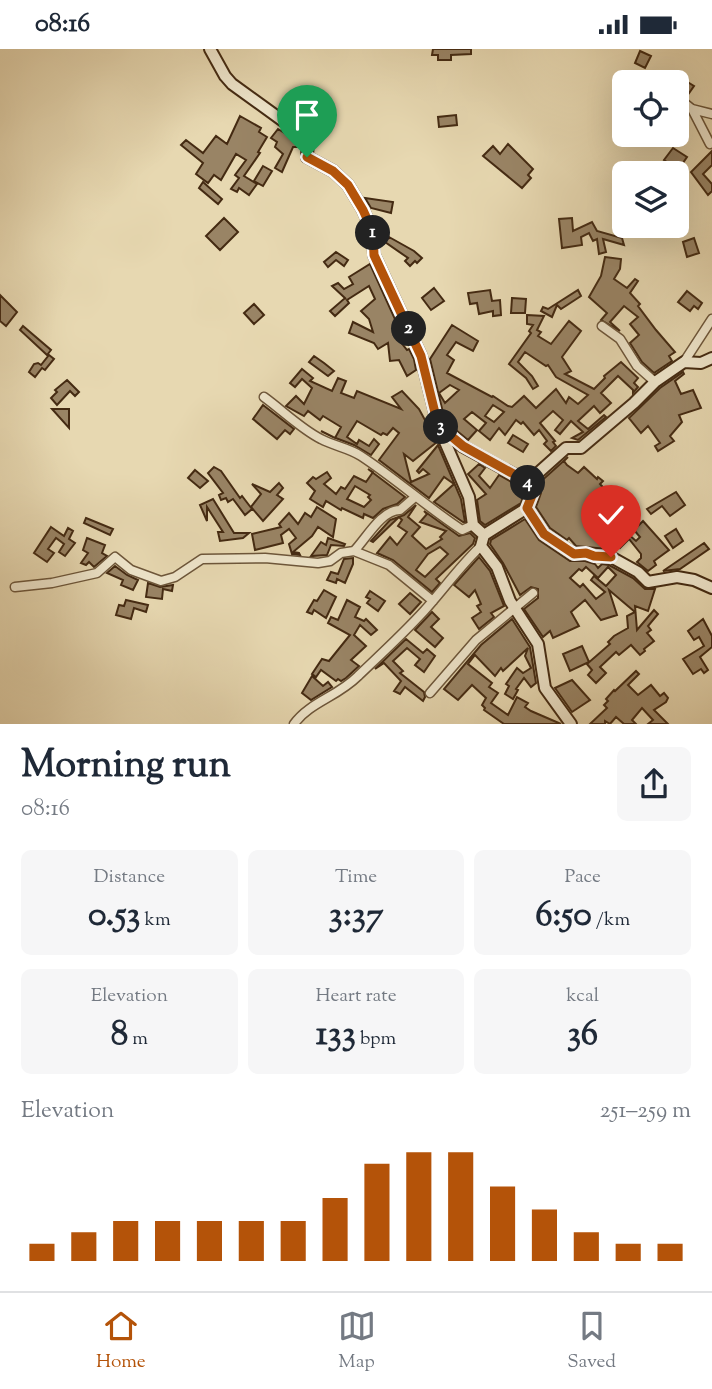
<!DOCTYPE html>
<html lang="en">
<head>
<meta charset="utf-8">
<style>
	body { margin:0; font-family:"Sorts Mill Goudy",serif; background:#f6f6f7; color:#1f2937; height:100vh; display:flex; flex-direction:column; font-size:26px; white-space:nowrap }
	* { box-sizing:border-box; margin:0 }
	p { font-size:23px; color:#747a83 }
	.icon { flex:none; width:38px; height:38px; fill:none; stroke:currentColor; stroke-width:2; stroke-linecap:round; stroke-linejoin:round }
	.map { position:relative; height:675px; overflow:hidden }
	.drawer { display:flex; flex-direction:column; background:#fff; flex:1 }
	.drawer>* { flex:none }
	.tools { position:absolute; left:612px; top:21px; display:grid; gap:14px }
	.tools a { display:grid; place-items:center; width:77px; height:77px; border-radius:10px; background:#fff; box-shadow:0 7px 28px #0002; font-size:35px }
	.pin { position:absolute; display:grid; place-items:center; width:60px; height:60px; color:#fff; margin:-72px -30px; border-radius:50% 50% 50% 0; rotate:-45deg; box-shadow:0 0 7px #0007 }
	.pin .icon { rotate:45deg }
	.km { position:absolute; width:35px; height:35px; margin:-18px; border-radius:50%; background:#222; color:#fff; font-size:19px; line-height:35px; text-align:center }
	.round { display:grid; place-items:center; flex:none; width:74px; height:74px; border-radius:10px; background:#f6f6f7 }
	.headline { display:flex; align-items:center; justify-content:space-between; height:119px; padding:0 21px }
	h1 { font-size:38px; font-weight:700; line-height:52px }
	.stats { display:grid; grid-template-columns:repeat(3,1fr); gap:10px; height:119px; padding:7px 21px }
	.stats div { display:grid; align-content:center; border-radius:10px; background:#f6f6f7; text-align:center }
	.stats b { font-size:35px; font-weight:700 }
	.stats small { font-size:19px; font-weight:400 }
	.stats p { font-size:19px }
	.chart { height:196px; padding:14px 21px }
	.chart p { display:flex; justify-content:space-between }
	.chart svg { width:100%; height:126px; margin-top:7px; stroke:#b45309; stroke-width:6 }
	.status { display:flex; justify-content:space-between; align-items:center; height:49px; padding:0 35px; background:#fff; direction:ltr }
	.status svg { height:19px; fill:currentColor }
	.tab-bar { display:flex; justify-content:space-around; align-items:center; height:98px; border-top:2px solid #e0e1e3; background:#fff; font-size:19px; color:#747a83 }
	.tab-bar a { display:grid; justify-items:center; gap:4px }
	.tab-bar .on { color:#b45309 }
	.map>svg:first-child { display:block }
</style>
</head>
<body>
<div class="status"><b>08:16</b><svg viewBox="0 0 49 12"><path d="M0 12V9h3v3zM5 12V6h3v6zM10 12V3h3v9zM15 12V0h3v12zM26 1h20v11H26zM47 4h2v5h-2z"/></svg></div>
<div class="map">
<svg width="712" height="675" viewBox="0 0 712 675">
	<rect width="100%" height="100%" fill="#e7d8b1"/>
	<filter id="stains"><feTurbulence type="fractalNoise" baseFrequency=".00286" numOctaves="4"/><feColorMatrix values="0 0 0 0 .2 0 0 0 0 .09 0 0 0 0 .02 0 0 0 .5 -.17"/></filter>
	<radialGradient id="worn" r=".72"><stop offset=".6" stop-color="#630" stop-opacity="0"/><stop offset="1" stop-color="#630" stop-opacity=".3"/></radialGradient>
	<!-- building -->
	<path fill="#998465" stroke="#442a12" stroke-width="2" fill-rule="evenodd" d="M 433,0 L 471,0 L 471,5 L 451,6 L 451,11 L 438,11 L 438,6 L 432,6 Z
		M 640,2 L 651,7 L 645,19 L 635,14 Z
		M 681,29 L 694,37 L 687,47 L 677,42 L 677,34 Z
		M 456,66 L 457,76 L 439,78 L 438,68 Z
		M 240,67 L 261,79 L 259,83 L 267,88 L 258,103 L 260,104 L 244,127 L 257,135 L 249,146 L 239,139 L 237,143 L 231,140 L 239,129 L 235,126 L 246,111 L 236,105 L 221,131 L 214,126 L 208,134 L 196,125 L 203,114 L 181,96 L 186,91 L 203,104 L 216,87 L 227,95 Z
		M 278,80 L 299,93 L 299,98 L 293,98 L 282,123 L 275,119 L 283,105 L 275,98 L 277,93 L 271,89 Z
		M 508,95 L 533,120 L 528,126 L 531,129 L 522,139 L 483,107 L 493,97 L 500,105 Z
		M 673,99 L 687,108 L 678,121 L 664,111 Z
		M 712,102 L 712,116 L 703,125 L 712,135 L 712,142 L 708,146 L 691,123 Z
		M 263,117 L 272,122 L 263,137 L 254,132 Z
		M 203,133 L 222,150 L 218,155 L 199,139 Z
		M 365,149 L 393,153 L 391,164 L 371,159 Z
		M 224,169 L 238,183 L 220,201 L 206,187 Z
		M 572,169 L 573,182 L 592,173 L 597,182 L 622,189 L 624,196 L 603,190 L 606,203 L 599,205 L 597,190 L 593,192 L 589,184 L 581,188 L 582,196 L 562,199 L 559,170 Z
		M 389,188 L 414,202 L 422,209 L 417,214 L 415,212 L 410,217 L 405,212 L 408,209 L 385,193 Z
		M 694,189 L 699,204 L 687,208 L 683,193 Z
		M 336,203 L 348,211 L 344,217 L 336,211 L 328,218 L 324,213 Z
		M 605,208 L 621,210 L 620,220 L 614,230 L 627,239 L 635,230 L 638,232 L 630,244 L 640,255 L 638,257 L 656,281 L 675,303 L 669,307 L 672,312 L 654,324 L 642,313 L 630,294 L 639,286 L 630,275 L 638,268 L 624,257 L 610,273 L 620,282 L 601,271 L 607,264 L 589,248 L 601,227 Z
		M 370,215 L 404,290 L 400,292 L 407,301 L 409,300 L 414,310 L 416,321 L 407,327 L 399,311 L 390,312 L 388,294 L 378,300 L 374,294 L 349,284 L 353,273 L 373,283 L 369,270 L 361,262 L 375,250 L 369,237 L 347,251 L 349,254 L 335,267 L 330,262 L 345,249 L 346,250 L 332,237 L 338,234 L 344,240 L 353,235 L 349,228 Z
		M 434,239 L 444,252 L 431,261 L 422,249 Z
		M 490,241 L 492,252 L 500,251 L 501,266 L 493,267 L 493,262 L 479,265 L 477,254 L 470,255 L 468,244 Z
		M 578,241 L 581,247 L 561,260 L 557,256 L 552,268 L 541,262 L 543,258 L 548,260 Z
		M 687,242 L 702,254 L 698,260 L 694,257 L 690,262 L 678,253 Z
		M 0,246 L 17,263 L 6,277 L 0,272 Z
		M 512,249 L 526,250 L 525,264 L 511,264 Z
		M 254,255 L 264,266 L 254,275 L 244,264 Z
		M 527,266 L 544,267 L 537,281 L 541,283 L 538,287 L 551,295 L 569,272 L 581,282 L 562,308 L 571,322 L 565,325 L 594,340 L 605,329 L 604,327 L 621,313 L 638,329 L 634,334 L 638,338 L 633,344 L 633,341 L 618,327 L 601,344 L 611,354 L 600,364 L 594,357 L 578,372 L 588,380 L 604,366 L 606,368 L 578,391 L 572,389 L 583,383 L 571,372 L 560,385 L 555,381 L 563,371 L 553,362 L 540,374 L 555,392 L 553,393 L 556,397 L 551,402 L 544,395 L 547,392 L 539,381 L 534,386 L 523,373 L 521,375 L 516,371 L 505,386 L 499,379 L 490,391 L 479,382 L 486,374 L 472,363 L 464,370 L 477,381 L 468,391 L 445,372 L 430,310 L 452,276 L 478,292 L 473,302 L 456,293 L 447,306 L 454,311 L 447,324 L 492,348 L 493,347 L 508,357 L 512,358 L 524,347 L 536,359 L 556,340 L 566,354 L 569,348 L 578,355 L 588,346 L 556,328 L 548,316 L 546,317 L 525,303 L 518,313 L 532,327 L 538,337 L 533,340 L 526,329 L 509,315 L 531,284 L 529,282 L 533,276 L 527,275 ZM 450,336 L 459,341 L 445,354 L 439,344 ZM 493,356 L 504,363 L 494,373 L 485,367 Z
		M 23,277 L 51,301 L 47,306 L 20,281 Z
		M 49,306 L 54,310 L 45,321 L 42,319 L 35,328 L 29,323 L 34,315 L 38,314 L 41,316 Z
		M 314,307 L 324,314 L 334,322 L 328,327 L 309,313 Z
		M 302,320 L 313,329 L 310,332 L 332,342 L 338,329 L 346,332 L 341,344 L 354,349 L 357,342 L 401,360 L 392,348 L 402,342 L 419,360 L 437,393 L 413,412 L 404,405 L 411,433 L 429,425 L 423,420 L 419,424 L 417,422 L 438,396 L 461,450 L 465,473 L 463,473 L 434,453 L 454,435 L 444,428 L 429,449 L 379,411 L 399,384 L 393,379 L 387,386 L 383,384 L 381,386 L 357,372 L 347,388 L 357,395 L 359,391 L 369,397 L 374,390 L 379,395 L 371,406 L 354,396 L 333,388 L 321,382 L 335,389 L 341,378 L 323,367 L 320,371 L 308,362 L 304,367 L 286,357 L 296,347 L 304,355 L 312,339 L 302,330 L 295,338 L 290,334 Z
		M 683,323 L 684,325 L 675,332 L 681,345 L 693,341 L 701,359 L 679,366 L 682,373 L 670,387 L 674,392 L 658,402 L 655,397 L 660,394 L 648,377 L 641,384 L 629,369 L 660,339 Z
		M 67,331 L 79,343 L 75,347 L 70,342 L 57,356 L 51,349 L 57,343 L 55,341 Z
		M 263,356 L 294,380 L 290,385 L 285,381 L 277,390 L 253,370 Z
		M 52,360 L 69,360 L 69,379 Z
		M 513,386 L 528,395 L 523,403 L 508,394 Z
		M 568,408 L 564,412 L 567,416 L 578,424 L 584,418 L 597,430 L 598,428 L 603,432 L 600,435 L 624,461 L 619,465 L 609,454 L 593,469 L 599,475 L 605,480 L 612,471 L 636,492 L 640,488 L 634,481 L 643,472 L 669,501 L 654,512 L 656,516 L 648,522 L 637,513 L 641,509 L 641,505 L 629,490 L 620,499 L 608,483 L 607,500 L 576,497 L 569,489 L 567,491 L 550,479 L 536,458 L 541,444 L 538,435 Z
		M 479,415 L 485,419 L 479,427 L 490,439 L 499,426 L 522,439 L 524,444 L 521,454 L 485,476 L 480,472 L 477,451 L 486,445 L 468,425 Z
		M 214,418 L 221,422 L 240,449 L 242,447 L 252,460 L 245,466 L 233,450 L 228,453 L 226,449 L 221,451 L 219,446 L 223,444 L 208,424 Z
		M 368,420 L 405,448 L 397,455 L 383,460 L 373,469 L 364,465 L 363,469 L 342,459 L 341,461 L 326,452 L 323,458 L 310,450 L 315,442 L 307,434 L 313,428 L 316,430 L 327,423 L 331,429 L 324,435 L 336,445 L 341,438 L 345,440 L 354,427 L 366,433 L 373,423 ZM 355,437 L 370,446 L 368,448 L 371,451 L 364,458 L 347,450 Z
		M 195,421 L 208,432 L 200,439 L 188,429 Z
		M 279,434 L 283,439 L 277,446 L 283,450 L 263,472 L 251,458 L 261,445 L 252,435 L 270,443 Z
		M 676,443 L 685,456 L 670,467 L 662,457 L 651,465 L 647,460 Z
		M 213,450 L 234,484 L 249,484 L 243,489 L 220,492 L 218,483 L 223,483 L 207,458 L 207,472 L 200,456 Z
		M 416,456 L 408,468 L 420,478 L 412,487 L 426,500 L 442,490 L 440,488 L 446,482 L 420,473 L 427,465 L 424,462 L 459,487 L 470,484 L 475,489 L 473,495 L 436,530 L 440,534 L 432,543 L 393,511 L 377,504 L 390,488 L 397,496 L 407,483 L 398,477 L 402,471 L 399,468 L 373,493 L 371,492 L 390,471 L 404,466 ZM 440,498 L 448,505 L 425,528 L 416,521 L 428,505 Z
		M 317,458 L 336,470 L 333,488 L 318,478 L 312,487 L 293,503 L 299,504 L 300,506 L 292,505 L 289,495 L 296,489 L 289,480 L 281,486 L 283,494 L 255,501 L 252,485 L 281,478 L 279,475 L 289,464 L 298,475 L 305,464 L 311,468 Z
		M 86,469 L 113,480 L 110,486 L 84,474 Z
		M 525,470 L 539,491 L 570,512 L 585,512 L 595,515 L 598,519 L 602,515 L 609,516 L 633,529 L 645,540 L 655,540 L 648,562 L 635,557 L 637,581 L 654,561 L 658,565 L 648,577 L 651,581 L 647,584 L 654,592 L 644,600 L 645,602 L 640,606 L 631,596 L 619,606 L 616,603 L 600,618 L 606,624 L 596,634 L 588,626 L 592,621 L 587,615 L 610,595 L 608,593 L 614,587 L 628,579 L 627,567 L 635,563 L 609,541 L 617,566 L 601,571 L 585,551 L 571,563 L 579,577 L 553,589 L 550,582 L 543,588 L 524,560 L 538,549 L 538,540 L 531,538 L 520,546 L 503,514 L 490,495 L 491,491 ZM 586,518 L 598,529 L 608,518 L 616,526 L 606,537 L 594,527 L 591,531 L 605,543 L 596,550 L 583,535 L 580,538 L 570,529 L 579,520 L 582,522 Z
		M 51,478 L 64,487 L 68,479 L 73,482 L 69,490 L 75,494 L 65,507 L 59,503 L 64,495 L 56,489 L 48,500 L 54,504 L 47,513 L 34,504 Z
		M 676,480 L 683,492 L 673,499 L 665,487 Z
		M 87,489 L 105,496 L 102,504 L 107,507 L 94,518 L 89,513 L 86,516 L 81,514 L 88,504 L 83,501 Z
		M 328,489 L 345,495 L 344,497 L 331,496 L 327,506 L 311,507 L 321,493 L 326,496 Z
		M 704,494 L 709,500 L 680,520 L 663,522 Z
		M 479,508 L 490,522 L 504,557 L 491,564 L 494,568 L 479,580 L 472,569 L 481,563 L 477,557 L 481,555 L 475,541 L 469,548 L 454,536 Z
		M 353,509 L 353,515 L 345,534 L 337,530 L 336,534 L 327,531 L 331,523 L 338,525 L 344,510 Z
		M 115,517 L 127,526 L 138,531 L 133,541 L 121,536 L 123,531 L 107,524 Z
		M 148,534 L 160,538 L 173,536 L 172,542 L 163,540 L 162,550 L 146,548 Z
		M 324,541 L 336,548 L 326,569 L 314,561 L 312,565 L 307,563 L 314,551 L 317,552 Z
		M 370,542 L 385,552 L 378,562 L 367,554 L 370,550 L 366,548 Z
		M 410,544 L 421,553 L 410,565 L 399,555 Z
		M 126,551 L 148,556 L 146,563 L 134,559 L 131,570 L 116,566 L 119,556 L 124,557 Z
		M 347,551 L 360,558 L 355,568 L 364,572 L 366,570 L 377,581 L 371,586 L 360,576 L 354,586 L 366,597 L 351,611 L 359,617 L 346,629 L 341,632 L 338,630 L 336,632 L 321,621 L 316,628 L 312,625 L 322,610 L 329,612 L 350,586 L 328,574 L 331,568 L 338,571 Z
		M 432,563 L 439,570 L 431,578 L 443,589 L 435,598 L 415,581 Z
		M 512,570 L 530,598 L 536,634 L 531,638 L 524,629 L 516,640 L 518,641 L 513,650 L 505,645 L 509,637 L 506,635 L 517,619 L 523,624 L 531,619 L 525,607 L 528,599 L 503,622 L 501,619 L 495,627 L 475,606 L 468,615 L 492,634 L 489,638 L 498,644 L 491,654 L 508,666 L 517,648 L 528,654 L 525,658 L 531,662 L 561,675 L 504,675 L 484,661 L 485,659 L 482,656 L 486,649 L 472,636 L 458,651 L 444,640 L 481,596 Z
		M 703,570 L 712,587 L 712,598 L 700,608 L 708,621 L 704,624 L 701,620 L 693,625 L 683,610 L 704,597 L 699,588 L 694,591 L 688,582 Z
		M 406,590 L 423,604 L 427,600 L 435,607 L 424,623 L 415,616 L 420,610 L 407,599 L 393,612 L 403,622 L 400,624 L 424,643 L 425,648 L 423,652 L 405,638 L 400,645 L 394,642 L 401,632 L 384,614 L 375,620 Z
		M 582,597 L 589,613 L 570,622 L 563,605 Z
		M 636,622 L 639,625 L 628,636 L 638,646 L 651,636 L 660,647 L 664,644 L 668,649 L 666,653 L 654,661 L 668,675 L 648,675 L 653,671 L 642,659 L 632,671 L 636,675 L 624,675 L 616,668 L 610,675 L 605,672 L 605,675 L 590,675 L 607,659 L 604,656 L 608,652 L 606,650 L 614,641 L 615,642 Z
		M 312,627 L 323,637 L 328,633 L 332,638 L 311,651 L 302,644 Z
		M 572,631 L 590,651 L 572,663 L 555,639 Z"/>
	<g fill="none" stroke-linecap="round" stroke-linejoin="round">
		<defs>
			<path id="street" d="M 620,35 L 625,36
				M 677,48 L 692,60 L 712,65
				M 692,60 L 710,95
				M 602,277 L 620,290 L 637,317 L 655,333
				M 684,313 L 712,270
				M 264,348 C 282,361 301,380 321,390 C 334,397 349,399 361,407 C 396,430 427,458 462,481 L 473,476
				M 354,502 C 366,490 381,461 400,461 L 415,448
				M 15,538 L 52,534 L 97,524 L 115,508 L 131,521 L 161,532 L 175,528 L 202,510 L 265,509 L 318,514 L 330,512 L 341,504 L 354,502 L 389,516 L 433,552
				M 430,644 L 476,591 L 533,544
				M 294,675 C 310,653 337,648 358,627 C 380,606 403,585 424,562 C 443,541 460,517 481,497"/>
			<path id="secondary" d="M 210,0 L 225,27 L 232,35 L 308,90 L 307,108 L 333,122 L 348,136 L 363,161 L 373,183 L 374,206 L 421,307 L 438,376 L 462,397 L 528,433 L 533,444 L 527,459 L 544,485 L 574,505 L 586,504 L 594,507 L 611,508 L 638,523 L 648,533 L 677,528 L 694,531 L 712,539
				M 439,379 L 469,448 L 473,476 L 484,486 L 481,497 L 497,518 L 510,552 L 538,595 L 545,639 L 571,675
				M 528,433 L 566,399 L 581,399 L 634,354 L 655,333 L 684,313 L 701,314 L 712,309
				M 484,486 L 527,459"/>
		</defs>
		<!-- street casing -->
		<use href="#street" stroke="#6d563a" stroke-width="11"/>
		<!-- secondary casing -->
		<use href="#secondary" stroke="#442a12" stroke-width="14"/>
		<!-- street -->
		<use href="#street" stroke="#efe6cc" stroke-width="8"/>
		<!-- secondary -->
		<use href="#secondary" stroke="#efe6cc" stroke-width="10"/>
	</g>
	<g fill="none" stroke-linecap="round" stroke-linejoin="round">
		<defs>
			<path id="route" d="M 307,108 L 333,122 L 348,136 L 363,161 L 373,183 L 374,206 L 421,307 L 438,376 L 463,397 L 528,433 L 533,444 L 527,459 L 544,485 L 574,505 L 586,504 L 594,507 L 611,508"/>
		</defs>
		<!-- route casing -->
		<use href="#route" stroke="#fff" stroke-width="14"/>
		<!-- route -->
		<use href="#route" stroke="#b45309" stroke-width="9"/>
	</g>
	<rect width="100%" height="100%" filter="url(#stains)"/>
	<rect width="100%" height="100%" fill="url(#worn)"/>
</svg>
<div class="tools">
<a><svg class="icon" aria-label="locate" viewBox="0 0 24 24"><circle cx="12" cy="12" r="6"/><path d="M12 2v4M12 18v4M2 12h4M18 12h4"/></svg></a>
<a><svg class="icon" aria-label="layers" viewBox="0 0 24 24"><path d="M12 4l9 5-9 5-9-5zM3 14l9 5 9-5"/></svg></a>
</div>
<div class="pin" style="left:307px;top:108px;background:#1e9e55"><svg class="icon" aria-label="arrive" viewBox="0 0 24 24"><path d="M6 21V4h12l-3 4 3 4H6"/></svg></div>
<div class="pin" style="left:611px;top:508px;background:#d93025"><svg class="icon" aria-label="check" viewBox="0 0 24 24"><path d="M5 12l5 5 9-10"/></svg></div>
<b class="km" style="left:373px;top:184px">1</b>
<b class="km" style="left:409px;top:280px">2</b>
<b class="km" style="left:441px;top:378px">3</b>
<b class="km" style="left:528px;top:434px">4</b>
</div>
<section class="drawer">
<div class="headline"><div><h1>Morning run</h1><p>08:16</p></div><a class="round"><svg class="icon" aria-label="share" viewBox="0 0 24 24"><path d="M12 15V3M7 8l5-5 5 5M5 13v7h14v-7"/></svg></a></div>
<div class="stats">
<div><p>Distance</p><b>0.53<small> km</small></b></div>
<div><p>Time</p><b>3:37</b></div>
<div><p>Pace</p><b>6:50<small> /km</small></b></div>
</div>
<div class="stats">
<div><p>Elevation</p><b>8<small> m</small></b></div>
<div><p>Heart rate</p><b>133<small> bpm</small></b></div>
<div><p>kcal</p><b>36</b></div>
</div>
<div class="chart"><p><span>Elevation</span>251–259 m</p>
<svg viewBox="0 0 160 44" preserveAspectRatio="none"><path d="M5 44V38M15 44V34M25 44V30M35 44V30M45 44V30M55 44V30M65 44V30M75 44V22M85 44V10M95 44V6M105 44V6M115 44V18M125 44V26M135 44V34M145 44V38M155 44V38"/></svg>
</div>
</section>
<nav class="tab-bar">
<a class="on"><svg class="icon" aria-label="home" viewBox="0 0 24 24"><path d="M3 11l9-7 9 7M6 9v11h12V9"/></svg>Home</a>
<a><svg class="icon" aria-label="map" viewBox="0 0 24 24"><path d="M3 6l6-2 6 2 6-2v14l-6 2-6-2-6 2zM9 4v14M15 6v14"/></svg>Map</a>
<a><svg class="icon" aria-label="saved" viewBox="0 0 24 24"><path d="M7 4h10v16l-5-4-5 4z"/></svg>Saved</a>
</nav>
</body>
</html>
